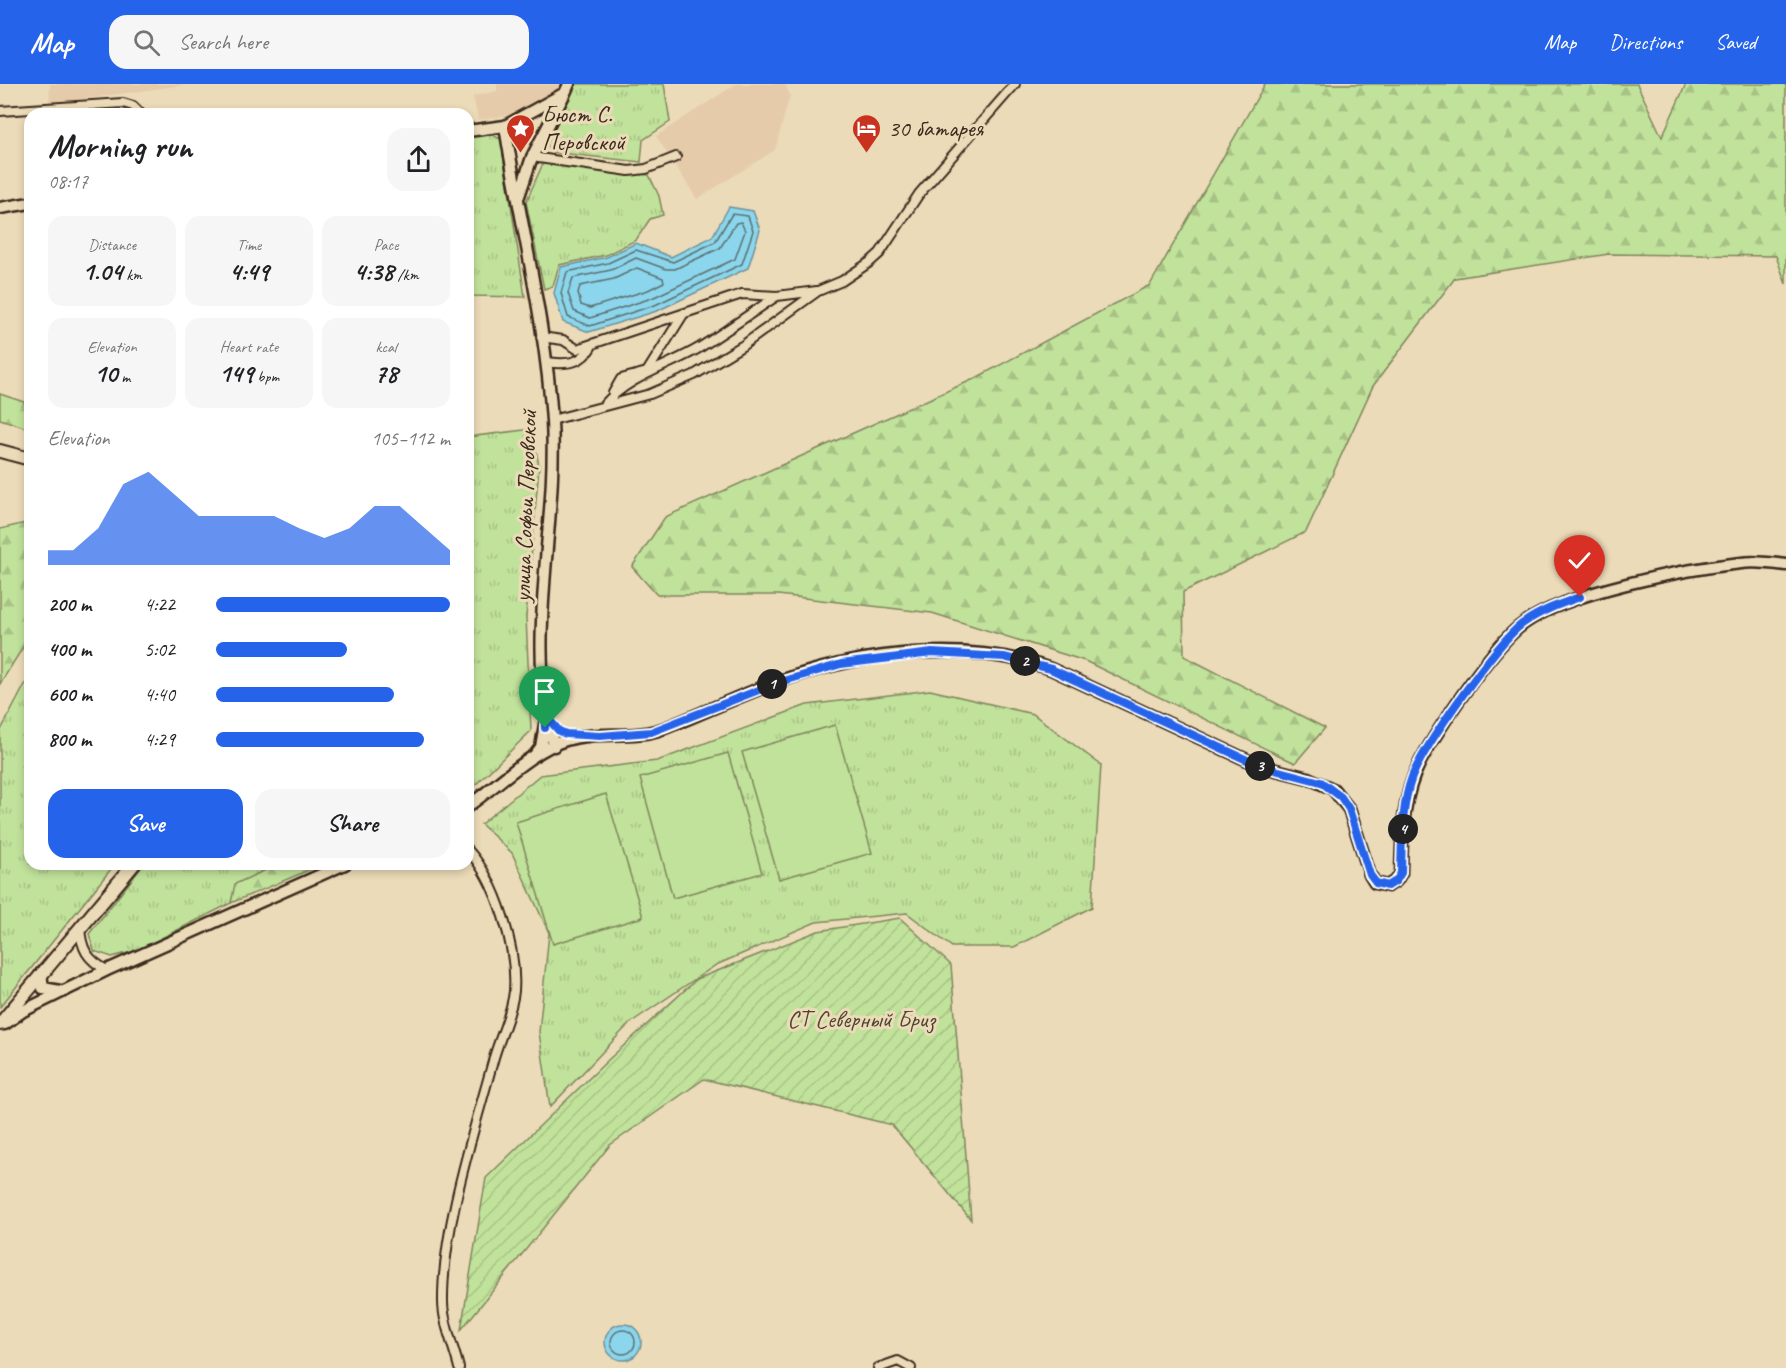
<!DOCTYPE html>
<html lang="en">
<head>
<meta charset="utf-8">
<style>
	body { margin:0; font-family:Caveat,sans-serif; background:#f6f6f6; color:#202124; height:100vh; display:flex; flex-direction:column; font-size:22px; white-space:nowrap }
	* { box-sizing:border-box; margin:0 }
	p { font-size:20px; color:#757577 }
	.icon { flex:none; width:33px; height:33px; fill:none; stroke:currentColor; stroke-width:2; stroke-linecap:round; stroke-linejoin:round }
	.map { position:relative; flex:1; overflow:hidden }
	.sheet { position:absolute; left:24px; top:24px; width:450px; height:762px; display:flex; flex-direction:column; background:#fff; border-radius:18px; box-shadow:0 3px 9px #0003 }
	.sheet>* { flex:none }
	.pin { position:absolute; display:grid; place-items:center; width:51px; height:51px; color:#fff; margin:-62px -26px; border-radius:50% 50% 50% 0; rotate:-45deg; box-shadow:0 0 6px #0007 }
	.pin .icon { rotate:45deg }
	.km { position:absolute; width:30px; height:30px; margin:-15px; border-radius:50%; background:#222; color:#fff; font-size:16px; line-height:30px; text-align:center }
	.round { display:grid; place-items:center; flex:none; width:63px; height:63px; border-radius:18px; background:#f6f6f6 }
	.head { display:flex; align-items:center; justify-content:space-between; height:102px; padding:0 24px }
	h1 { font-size:33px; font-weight:800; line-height:45px }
	.metrics { display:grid; grid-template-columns:repeat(3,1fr); gap:9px; height:102px; padding:6px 24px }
	.metrics div { display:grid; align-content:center; border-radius:15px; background:#f6f6f6; text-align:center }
	.metrics b { font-size:26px; font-weight:800 }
	.metrics small { font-size:16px; font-weight:400 }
	.metrics p { font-size:16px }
	.chart { height:168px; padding:12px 24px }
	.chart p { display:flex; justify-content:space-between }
	.chart svg { width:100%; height:108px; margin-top:6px; fill:#2563eb; opacity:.7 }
	.button { display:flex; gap:12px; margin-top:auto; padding:12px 24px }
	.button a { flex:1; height:69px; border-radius:18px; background:#2563eb; color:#fff; font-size:24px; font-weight:800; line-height:69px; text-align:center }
	.button a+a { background:#f6f6f6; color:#202124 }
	ul { padding:0 24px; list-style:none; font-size:20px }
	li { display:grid; grid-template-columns:96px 72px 1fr; align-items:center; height:45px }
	li i { height:15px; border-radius:8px; background:#2563eb }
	header { display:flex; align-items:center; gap:36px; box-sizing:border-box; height:84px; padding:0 30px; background:#2563eb; color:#fff }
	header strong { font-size:28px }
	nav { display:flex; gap:33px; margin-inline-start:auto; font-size:21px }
	.search { width:420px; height:54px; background:#f6f6f6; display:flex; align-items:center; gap:15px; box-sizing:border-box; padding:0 21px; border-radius:18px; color:#757577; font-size:22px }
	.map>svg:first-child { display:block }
</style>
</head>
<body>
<header>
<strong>Map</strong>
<div class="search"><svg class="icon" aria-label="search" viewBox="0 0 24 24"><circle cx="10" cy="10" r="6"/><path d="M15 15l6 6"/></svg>Search here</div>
<nav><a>Map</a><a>Directions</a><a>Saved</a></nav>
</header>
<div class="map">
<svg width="1786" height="1284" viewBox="0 0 1786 1284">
	<defs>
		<pattern id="grass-tufts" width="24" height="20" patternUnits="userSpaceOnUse" patternTransform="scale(1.5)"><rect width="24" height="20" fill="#c1e29b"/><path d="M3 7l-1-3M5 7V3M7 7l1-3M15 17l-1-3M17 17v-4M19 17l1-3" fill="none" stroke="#a7c285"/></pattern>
		<pattern id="forest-firs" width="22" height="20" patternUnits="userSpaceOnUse" patternTransform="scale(1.5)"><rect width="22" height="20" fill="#c1e29b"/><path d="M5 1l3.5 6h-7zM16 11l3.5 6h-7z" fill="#a7c285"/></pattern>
		<pattern id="garden-furrows" width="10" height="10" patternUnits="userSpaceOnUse" patternTransform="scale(1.5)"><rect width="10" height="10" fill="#c1e29b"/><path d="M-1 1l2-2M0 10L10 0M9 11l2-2" fill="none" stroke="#a7c285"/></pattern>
	</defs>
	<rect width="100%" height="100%" fill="#ecdbb8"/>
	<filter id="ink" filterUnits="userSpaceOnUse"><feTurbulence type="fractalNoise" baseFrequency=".0167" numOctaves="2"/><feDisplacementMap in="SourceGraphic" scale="12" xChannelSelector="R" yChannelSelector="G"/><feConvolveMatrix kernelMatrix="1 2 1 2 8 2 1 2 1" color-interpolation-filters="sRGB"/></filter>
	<g filter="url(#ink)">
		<!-- built -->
		<path fill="#e5cbaa" d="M 50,0 L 190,0 L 49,20 Z
			M 497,0 L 563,0 L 561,5 L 512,31 L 478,36 L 473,12 L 497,7 Z
			M 736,0 L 785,0 L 790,11 L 775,66 L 697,115 L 656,52 Z"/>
		<!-- grass -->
		<path fill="url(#grass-tufts)" stroke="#7e865c" stroke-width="1.5" d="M 575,0 L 664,0 L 670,38 L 643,56 L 641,78 L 551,68 L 547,60 Z
			M 488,49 L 501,55 L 525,213 L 468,212 L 468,52 Z
			M 544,77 L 649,91 L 659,112 L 663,131 L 650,135 L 636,156 L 606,171 L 559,181 L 553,202 L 544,205 L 526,118 Z
			M 532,345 L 539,382 L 526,533 L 531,647 L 468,708 L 468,353 Z
			M 30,591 L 30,780 L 115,780 L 0,923 L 0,648 Z
			M 930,606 L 1033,630 L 1101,681 L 1092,823 L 1014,863 L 952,863 L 907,829 L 816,838 L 716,881 L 630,939 L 550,1023 L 539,948 L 549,849 L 512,769 L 481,740 L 540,691 L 657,677 L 807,621 Z
			M 144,780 L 279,780 L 236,800 L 231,819 L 138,866 L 112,873 L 94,867 L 89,850 Z"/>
		<!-- forest -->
		<path fill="url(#forest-firs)" stroke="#7e865c" stroke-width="1.5" d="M 1265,0 L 1637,0 L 1662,53 L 1686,0 L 1786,0 L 1786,200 L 1776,172 L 1609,170 L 1455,194 L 1373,302 L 1306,448 L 1183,508 L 1184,572 L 1325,644 L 1295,679 L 1085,577 L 932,529 L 778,511 L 657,511 L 632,483 L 665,433 L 974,295 L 1150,201 Z
			M 0,310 L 30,320 L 30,345 L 0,335 Z
			M 30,438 L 30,552 L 0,600 L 0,445 Z
			M 279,780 L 323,780 L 231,819 L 235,800 Z"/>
		<!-- garden -->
		<path fill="url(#garden-furrows)" stroke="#7e865c" stroke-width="1.5" d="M 900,834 L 951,881 L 971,1136 L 892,1041 L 704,995 L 610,1061 L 461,1246 L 486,1094 L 608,976 L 697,895 L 818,847 Z"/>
		<!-- pitch -->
		<path fill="#c1e29b" stroke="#7e865c" stroke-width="1.5" d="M 835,641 L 872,769 L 779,795 L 742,668 Z
			M 728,669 L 762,789 L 673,814 L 640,694 Z
			M 606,710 L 643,833 L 553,860 L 516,738 Z"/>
		<!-- water -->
		<path fill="#8bd6ec" stroke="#6b919a" stroke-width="1.5" d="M 729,123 L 753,127 L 760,146 L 748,184 L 657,227 L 589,248 L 563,238 L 554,209 L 561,183 L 607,173 L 636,159 L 671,173 L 712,153 Z
			M605 1258a18 18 0 1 1 36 0a18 18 0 1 1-36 0Z"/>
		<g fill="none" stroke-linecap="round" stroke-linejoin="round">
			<!-- shore -->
			<path stroke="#5b6f70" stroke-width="1.5" d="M 732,130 L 748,132 L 753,147 L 742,180 L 655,221 L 590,242 L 568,233 L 561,209 L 567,188 L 608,179 L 636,166 L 673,178 L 715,158 Z
				M 741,138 L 745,147 L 735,175 L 652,214 L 590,234 L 574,227 L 568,209 L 573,194 L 611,186 L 636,174 L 666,185 L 675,185 L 720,164 L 736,139 Z
				M 637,184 L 663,194 L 664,198 L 648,206 L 590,224 L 581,221 L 578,209 L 580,202 L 614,195 Z
				M611 1258a12 12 0 1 1 24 0a12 12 0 1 1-24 0Z"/>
			<defs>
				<path id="street" d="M 0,27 L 123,19 L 133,22 L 141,30
					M 532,73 L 629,87 L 646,85 L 676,73
					M 541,253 L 563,256 L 577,265 L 742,210 L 777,212 L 817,207
					M 546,278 C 568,281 582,280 593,260
					M 613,309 L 621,295 L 647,288 L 684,229
					M 604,321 C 629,292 667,283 699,264 C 725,248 751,229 777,212
					M 552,336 L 650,310 L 694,291 L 742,262 L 818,207 L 842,197 L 870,178 L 880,169 L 919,110 L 1015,0
					M 80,843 C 81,864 87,876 107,886
					M 459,1284 C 454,1263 443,1239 443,1218 C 442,1146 474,1047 493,977 C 499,954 512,930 514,907 C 517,864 497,798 468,766
					M 878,1284 L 898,1277 L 911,1284"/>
				<path id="secondary" d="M 505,42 C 520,139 546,239 552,337 C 558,444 524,556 554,662
					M 468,47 L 505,42 L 565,9 L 569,0
					M 519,112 L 532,73 L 565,9
					M 0,124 L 30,119
					M 534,672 L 541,663 L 545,640
					M 468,722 C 497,702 532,666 566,656 C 598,646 633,656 665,644 C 712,626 756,603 805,589 C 882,566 974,558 1051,585 L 1260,682 L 1308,694 L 1333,705 L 1349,725 L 1370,791 L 1375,799 L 1388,802 L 1396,797 L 1401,789 C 1402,751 1402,713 1420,678 C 1438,645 1494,560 1523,540 C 1567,508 1685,485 1741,479 C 1755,477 1771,479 1786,481
					M 41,889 L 43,904 L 60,907
					M 5,940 L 23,927 L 107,886 L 345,780"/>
				<path id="primary" d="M 0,367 L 30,375
					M 0,940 L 134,780"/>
			</defs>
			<!-- street casing -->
			<use href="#street" stroke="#3b2a1e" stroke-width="12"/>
			<!-- secondary casing -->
			<use href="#secondary" stroke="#3b2a1e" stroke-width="15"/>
			<!-- primary casing -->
			<use href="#primary" stroke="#3b2a1e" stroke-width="16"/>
			<!-- street -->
			<use href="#street" stroke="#ecdbb8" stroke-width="8"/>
			<!-- secondary -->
			<use href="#secondary" stroke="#ecdbb8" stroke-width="10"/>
			<!-- primary -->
			<use href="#primary" stroke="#ecdbb8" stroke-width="12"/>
		</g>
	</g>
	<g fill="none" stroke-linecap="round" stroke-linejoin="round" filter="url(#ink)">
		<defs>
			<path id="route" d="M 545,644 L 545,631 L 559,647 L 566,650 L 600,652 L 651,648 L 774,600 L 841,580 L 932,569 L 1004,573 L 1051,585 L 1260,682 L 1321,698 L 1341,713 L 1349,725 L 1370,791 L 1376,799 L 1388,802 L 1396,797 L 1401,789 C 1402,758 1401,723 1412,693 C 1424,662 1496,560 1522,540 C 1540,527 1560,520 1580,513"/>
		</defs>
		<!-- route casing -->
		<use href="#route" stroke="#fff" stroke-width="12"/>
		<!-- route -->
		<use href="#route" stroke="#2563eb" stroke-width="8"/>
	</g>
	<!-- icons -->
	<defs>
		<symbol id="sight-pin" viewBox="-11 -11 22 30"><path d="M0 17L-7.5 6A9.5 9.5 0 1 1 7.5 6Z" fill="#c8321e" stroke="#ecdbb8"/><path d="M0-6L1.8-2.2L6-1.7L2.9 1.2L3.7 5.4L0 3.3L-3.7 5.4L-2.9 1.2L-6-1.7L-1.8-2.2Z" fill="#fff"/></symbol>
		<symbol id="hotel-pin" viewBox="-11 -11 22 30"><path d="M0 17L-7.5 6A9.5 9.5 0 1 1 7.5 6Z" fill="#c8321e" stroke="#ecdbb8"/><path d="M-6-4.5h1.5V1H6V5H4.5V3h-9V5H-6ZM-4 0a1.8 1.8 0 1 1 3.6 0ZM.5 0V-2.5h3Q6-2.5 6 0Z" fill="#fff"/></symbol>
	</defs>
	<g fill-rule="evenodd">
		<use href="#sight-pin" x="504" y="28" width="33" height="45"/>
		<use href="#hotel-pin" x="850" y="28" width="33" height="45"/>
	</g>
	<g text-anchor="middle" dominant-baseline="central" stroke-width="6" stroke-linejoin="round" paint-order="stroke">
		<!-- poi labels -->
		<g font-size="24" fill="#3b2a1e" stroke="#ecdbb8" text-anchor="start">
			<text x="542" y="30">Бюст С.<tspan x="542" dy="28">Перовской</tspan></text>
			<text x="888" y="44">30 батарея</text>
		</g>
		<!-- street labels -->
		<g font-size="24" fill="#3b2a1e" stroke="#ecdbb8">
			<text transform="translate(525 422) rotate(-88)">улица Софьи Перовской</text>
		</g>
		<!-- park labels -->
		<g font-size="24" fill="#4f4631" stroke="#ecdbb8">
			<text x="861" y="935">СТ Северный Бриз</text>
		</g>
	</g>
</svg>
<div class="pin" style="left:545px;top:644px;background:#1e9e55"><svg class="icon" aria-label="arrive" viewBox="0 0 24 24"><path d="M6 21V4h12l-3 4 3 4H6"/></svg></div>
<div class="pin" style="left:1580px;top:513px;background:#d93025"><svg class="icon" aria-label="check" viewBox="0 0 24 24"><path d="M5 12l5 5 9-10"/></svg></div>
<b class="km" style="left:772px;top:600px">1</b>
<b class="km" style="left:1025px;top:577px">2</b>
<b class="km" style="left:1260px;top:682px">3</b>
<b class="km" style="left:1403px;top:745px">4</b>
<section class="sheet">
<div class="head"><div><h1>Morning run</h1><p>08:17</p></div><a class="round"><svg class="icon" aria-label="share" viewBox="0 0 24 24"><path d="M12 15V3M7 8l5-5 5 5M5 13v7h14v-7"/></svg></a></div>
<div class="metrics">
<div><p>Distance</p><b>1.04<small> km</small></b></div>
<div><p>Time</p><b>4:49</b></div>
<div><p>Pace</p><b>4:38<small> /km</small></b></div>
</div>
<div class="metrics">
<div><p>Elevation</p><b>10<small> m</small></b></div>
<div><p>Heart rate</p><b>149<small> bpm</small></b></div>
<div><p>kcal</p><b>78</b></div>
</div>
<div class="chart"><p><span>Elevation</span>105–112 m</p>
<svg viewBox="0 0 160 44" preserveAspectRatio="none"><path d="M0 44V38L10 38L20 29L30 11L40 6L50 15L60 24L70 24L80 24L90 24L100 29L110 33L120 29L130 20L140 20L150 29L160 38V44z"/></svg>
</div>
<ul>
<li><b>200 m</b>4:22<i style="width:100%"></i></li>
<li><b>400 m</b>5:02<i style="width:56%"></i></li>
<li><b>600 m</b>4:40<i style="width:76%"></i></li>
<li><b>800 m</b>4:29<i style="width:89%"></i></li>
</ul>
<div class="button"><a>Save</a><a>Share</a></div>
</section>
</div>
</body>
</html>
